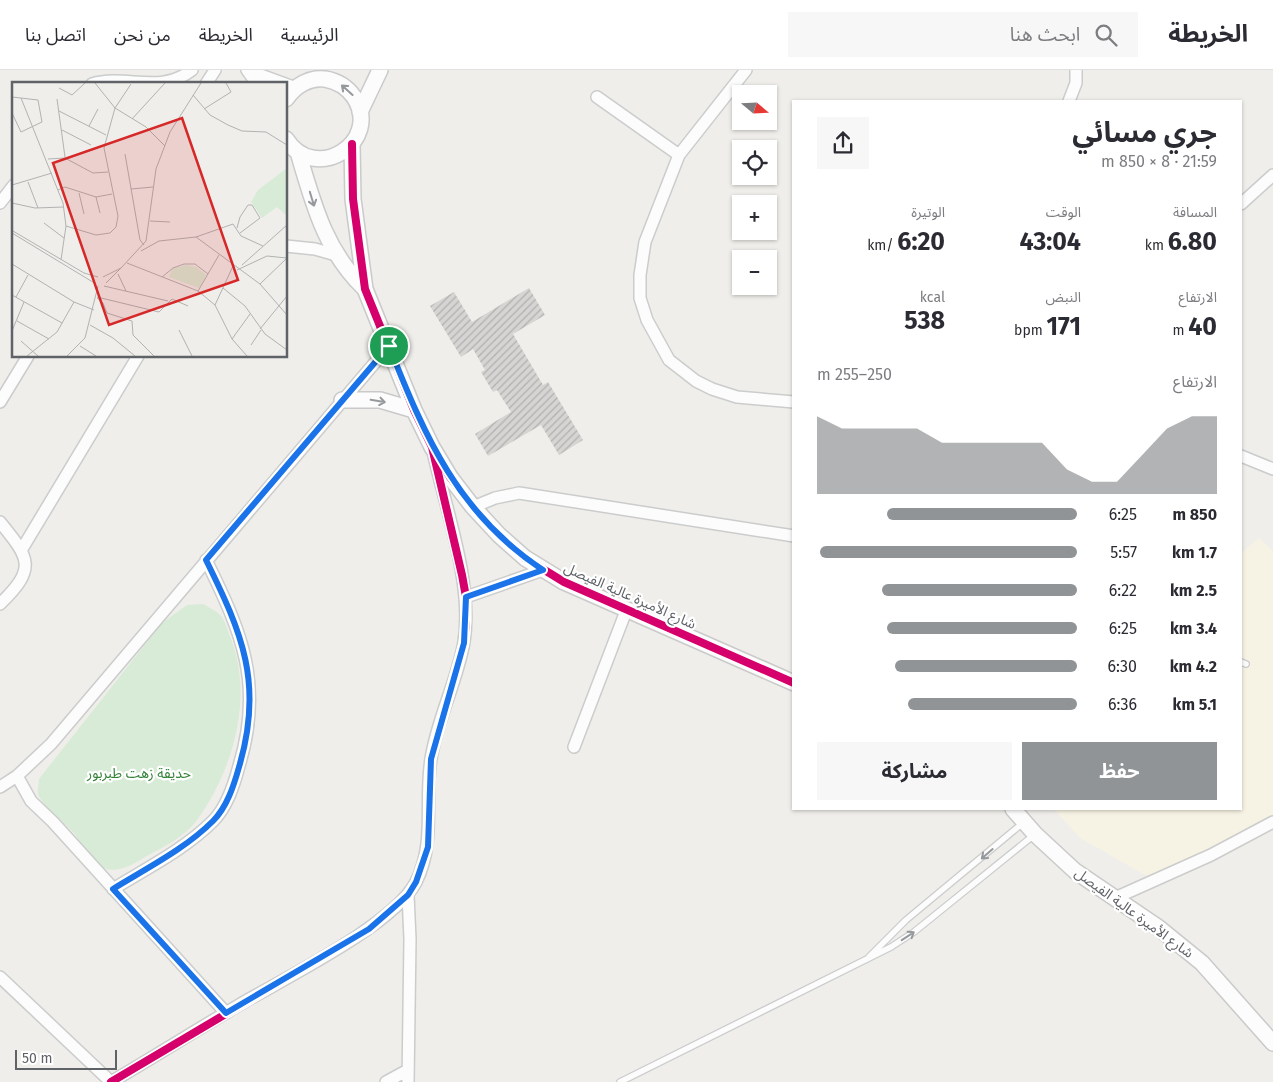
<!DOCTYPE html>
<html lang="ar">
<head>
<meta charset="utf-8">
<style>
	body { margin:0; font-family:"Fira Sans","Noto Sans Arabic",sans-serif; background:#f7f7f7; color:#2b2b33; direction:rtl; height:100vh; display:flex; flex-direction:column; font-size:19px; white-space:nowrap }
	* { box-sizing:border-box; margin:0 }
	p { font-size:16px; color:#7c7c81 }
	.icon { flex:none; width:28px; height:28px; fill:none; stroke:currentColor; stroke-width:2; stroke-linecap:round; stroke-linejoin:round }
	.map { position:relative; flex:1; overflow:hidden; direction:ltr }
	.side { position:absolute; left:792px; top:30px; width:450px; height:710px; display:flex; flex-direction:column; background:#fff; border-radius:0px; box-shadow:0 1px 4px #0004; direction:rtl }
	.side>* { flex:none }
	.needle { width:32px; rotate:109deg }
	.tools { position:absolute; left:732px; top:15px; display:grid; gap:10px }
	.tools a { display:grid; place-items:center; width:45px; height:45px; border-radius:0px; background:#fff; box-shadow:0 1px 4px #0004; font-size:25px }
	.scale { position:absolute; left:15px; bottom:12px; width:102px; box-sizing:border-box; padding-left:5px; border:2px solid #5f6368; border-top:0; font-size:14px; line-height:18px; white-space:nowrap; color:#5f6368; -webkit-text-stroke:4px #fff; paint-order:stroke }
	.pin { position:absolute; display:grid; place-items:center; width:42px; height:42px; color:#fff; margin:-21px; border:2px solid #fff; border-radius:50%; box-shadow:0 1px 5px #0007 }
	.round { display:grid; place-items:center; flex:none; width:52px; height:52px; border-radius:0px; background:#f7f7f7 }
	.head { display:flex; align-items:center; justify-content:space-between; height:85px; padding:0 25px }
	h1 { font-size:28px; font-weight:700; line-height:38px }
	.stats { display:grid; grid-template-columns:repeat(3,1fr); gap:8px; height:85px; padding:5px 25px }
	.stats div { display:grid; align-content:center }
	.stats b { font-size:25px; font-weight:700 }
	.stats small { font-size:14px; font-weight:400 }
	.stats p { font-size:14px }
	.chart { height:140px; padding:10px 25px }
	.chart p { display:flex; justify-content:space-between }
	.chart svg { width:100%; height:90px; margin-top:5px; fill:#919496; opacity:.7 }
	.primary-button { display:flex; gap:10px; margin-top:auto; padding:10px 25px }
	.primary-button a { flex:1; height:58px; border-radius:0px; background:#919496; color:#fff; font-size:20px; font-weight:700; line-height:58px; text-align:center }
	.primary-button a+a { background:#f7f7f7; color:#2b2b33 }
	ul { padding:0 25px; list-style:none; font-size:16px }
	li { display:grid; grid-template-columns:80px 60px 1fr; align-items:center; height:38px }
	li i { height:12px; border-radius:6px; background:#919496 }
	header { display:flex; align-items:center; gap:30px; box-sizing:border-box; height:70px; padding:0 25px; background:#fff; border-bottom:1px solid #e1e1e2 }
	header strong { font-size:24px }
	nav { display:flex; gap:28px; margin-inline-start:auto; font-size:18px }
	.search { width:350px; height:45px; background:#f7f7f7; display:flex; align-items:center; gap:12px; box-sizing:border-box; padding:0 18px; border-radius:0px; color:#7c7c81; font-size:19px }
	.map>svg:first-child { display:block }
</style>
</head>
<body>
<header>
<strong>الخريطة</strong>
<div class="search"><svg class="icon" aria-label="search" viewBox="0 0 24 24"><circle cx="10" cy="10" r="6"/><path d="M15 15l6 6"/></svg>ابحث هنا</div>
<nav><a>الرئيسية</a><a>الخريطة</a><a>من نحن</a><a>اتصل بنا</a></nav>
</header>
<div class="map">
<svg width="1273" height="1012" viewBox="0 0 1273 1012">
	<defs>
		<pattern id="building-hatch" width="6" height="6" patternUnits="userSpaceOnUse" patternTransform="scale(1.25)"><rect width="6" height="6" fill="#d6d5d3"/><path d="M-1 1l2-2M0 6l6-6M5 7l2-2" fill="none" stroke="#b1b0af"/></pattern>
	</defs>
	<rect width="100%" height="100%" fill="#efeeea"/>
	<!-- commercial -->
	<path fill="#f7f3e4" d="M 1259,468 L 1273,481 L 1273,749 L 1156,811 L 1080,768 L 1054,739 L 1241,739 L 1241,483 Z"/>
	<!-- park -->
	<path fill="#d8ebd6" d="M 203,534 C 208,537 215,540 219,544 C 224,548 227,558 229,564 C 255,624 234,699 197,750 C 185,767 163,777 145,787 C 134,794 117,804 103,798 C 91,792 82,773 74,763 C 66,754 41,734 38,724 C 37,720 39,713 39,709 L 162,553 L 187,535 Z"/>
	<!-- building -->
	<path fill="url(#building-hatch)" d="M 529,218 L 545,245 L 513,264 L 543,315 L 548,312 L 583,370 L 559,385 L 541,355 L 488,386 L 475,364 L 511,342 L 497,320 L 493,322 L 481,302 L 485,300 L 473,279 L 461,287 L 430,236 L 454,222 L 472,252 Z"/>
	<g fill="none" stroke-linecap="round" stroke-linejoin="round">
		<defs>
			<path id="lane" d="M 1241,592 L 1246,594
				M 869,887 L 906,850 L 1024,752
				M 620,1012 L 891,877 L 914,862 L 1034,765"/>
			<path id="street" d="M 247,0 L 296,18
				M 247,0 L 257,14
				M 746,0 L 679,85 L 645,172 L 640,205 L 640,228 L 647,250 L 669,290 L 696,311 L 712,319 L 737,327 L 794,332
				M 92,14 C 127,4 160,25 192,0
				M 206,14 L 215,0
				M 597,27 L 679,85
				M 1069,31 L 1076,13 L 1076,0
				M 0,133 L 14,115
				M 1241,134 L 1273,105
				M 286,176 L 315,179 L 336,185
				M 0,332 L 28,286
				M 1241,386 L 1273,399
				M 473,437 L 495,428 L 519,423 L 794,466
				M 0,452 C 30,489 37,498 0,534
				M 22,479 L 138,286
				M 466,527 L 543,500
				M 574,677 L 626,541
				M 17,706 L 31,731 L 53,752 L 226,943
				M 0,717 L 17,706 L 51,674 L 389,276
				M 113,819 C 147,798 185,779 213,751 C 227,737 234,715 239,696 C 264,614 242,563 206,490
				M 408,825 L 410,869 L 408,1012
				M 1115,828 L 1211,785 L 1273,752
				M 0,907 L 111,1012
				M 111,1012 C 154,987 196,960 239,935 C 283,909 394,855 416,812 C 436,772 424,731 431,689 C 437,649 457,612 464,572 C 473,515 447,443 434,386
				M 386,1012 L 408,1000"/>
			<path id="secondary" d="M 286,29 C 295,16 309,7 325,9 C 337,11 347,17 354,27 C 383,72 315,115 286,69
				M 360,42 L 380,0
				M 352,74 L 353,129 L 365,219 L 414,340 L 432,377 L 450,407 L 473,437 L 499,465 L 525,488 L 564,512 L 794,613
				M 298,82 C 313,133 325,181 365,219
				M 342,330 L 380,330 L 414,340
				M 1013,739 L 1035,764 L 1075,801 L 1159,858 L 1202,893 L 1273,973"/>
		</defs>
		<!-- lane casing -->
		<use href="#lane" stroke="#cbcccc" stroke-width="8"/>
		<!-- street casing -->
		<use href="#street" stroke="#cbcccc" stroke-width="14"/>
		<!-- secondary casing -->
		<use href="#secondary" stroke="#cacacb" stroke-width="18"/>
		<!-- lane -->
		<use href="#lane" stroke="#fdfcfc" stroke-width="5.5"/>
		<!-- street -->
		<use href="#street" stroke="#fdfcfc" stroke-width="11"/>
		<!-- secondary -->
		<use href="#secondary" stroke="#fdfcfc" stroke-width="15"/>
		<defs>
			<path id="cycleway" d="M 352,74 L 353,129 L 365,219 L 414,340 L 432,377 L 450,407 L 473,437 L 499,465 L 525,488 L 564,512 L 794,613
				M 111,1012 L 369,859 L 408,825 L 416,812 L 428,777 L 431,689 L 464,573 L 466,552 L 466,527 L 462,505 L 432,377"/>
		</defs>
		<!-- cycleway casing -->
		<use href="#cycleway" stroke="#fff" stroke-width="11"/>
		<!-- cycleway -->
		<use href="#cycleway" stroke="#d6006c" stroke-width="8"/>
	</g>
	<!-- one-way arrows -->
	<defs><path id="oneway-shaft" d="M-6 0H5M1.5-3L5.5 0L1.5 3" fill="none" stroke-width="1.6" stroke-linecap="round" stroke-linejoin="round" transform="scale(1.25)"/></defs>
	<g stroke="#96999c">
		<use href="#oneway-shaft" transform="translate(347 20) rotate(-138)"/>
		<use href="#oneway-shaft" transform="translate(312 129) rotate(73)"/>
		<use href="#oneway-shaft" transform="translate(378 331) rotate(10)"/>
		<use href="#oneway-shaft" transform="translate(987 784) rotate(139)"/>
		<use href="#oneway-shaft" transform="translate(908 866) rotate(-33)"/>
	</g>
	<g fill="none" stroke-linecap="round" stroke-linejoin="round">
		<defs>
			<path id="route" d="M 389,276 C 425,367 458,444 543,500 L 466,527 L 464,573 L 431,689 L 428,777 L 416,812 L 408,825 L 369,859 L 226,943 L 113,819 C 147,798 185,779 213,751 C 227,737 234,715 239,697 C 264,614 242,563 206,490 Z"/>
		</defs>
		<!-- route casing -->
		<use href="#route" stroke="#fff" stroke-width="10"/>
		<!-- route -->
		<use href="#route" stroke="#1a73e8" stroke-width="6"/>
	</g>
	<g text-anchor="middle" dominant-baseline="central" stroke-width="4.5" stroke-linejoin="round" paint-order="stroke">
		<!-- street labels -->
		<g font-size="14" fill="#5f6368" stroke="#fff">
			<text transform="translate(630 526) rotate(24)">شارع الأميرة عالية الفيصل</text>
			<text transform="translate(1134 843) rotate(36)">شارع الأميرة عالية الفيصل</text>
		</g>
		<!-- park labels -->
		<g font-size="14" fill="#348238" stroke="#fff">
			<text x="139" y="703">حديقة زهت طبربور</text>
		</g>
	</g>
	<!-- overview -->
	<g transform="translate(12 12)">
		<rect width="275" height="275" fill="#efeeea"/>
		<path d="M 275,86 L 275,134 L 265,125 L 250,136 L 239,120 L 246,108 Z" fill="#d8ebd6"/>
		<path d="M 174,183 L 184,185 L 194,193 L 187,206 L 157,195 L 160,187 Z" fill="#d8ebd6"/>
		<path fill="none" stroke="#b1b2b2" stroke-width="1" d="M 83,1 L 103,26 L 134,45 L 153,64M 47,6 L 60,13 L 73,1M 181,13 L 198,33 L 216,43 L 230,49 L 254,50 L 275,63M 0,15 L 26,18 L 30,40 L 9,50 L 0,31M 9,16 L 51,121 L 54,144 L 49,178M 45,17 L 53,75M 192,27 L 219,10 L 214,1M 47,29 L 94,53M 120,37 L 153,1M 77,44 L 86,27M 50,48 L 79,63M 113,72 L 128,158 L 132,163M 36,77 L 53,76 L 81,91 L 96,90M 16,100 L 26,126M 0,103 L 40,91M 119,107 L 141,105M 46,108 L 53,105 L 84,115 L 100,112M 67,111 L 72,132M 84,115 L 88,131M 0,121 L 23,126 L 52,125M 138,139 L 158,140M 32,141 L 52,156M 54,144 L 84,153 L 98,151 L 104,145 L 106,134 L 92,66 L 103,26 L 119,2M 225,146 L 228,135 L 236,123 L 240,123 L 248,136 L 228,151M 1,149 L 72,191 L 86,195M 0,151 L 84,202M 184,155 L 221,142 L 229,154 L 251,164M 129,169 L 147,159 L 184,155 L 248,202 L 275,176M 115,181 L 186,209 L 203,223 L 220,257 L 235,274M 0,182 L 62,220 L 82,228M 230,183 L 275,143M 225,188 L 255,174 L 275,176M 106,192 L 114,209M 91,195 L 109,186 L 134,159 L 144,87 L 158,50 L 189,1M 150,195 L 161,186 L 172,182 L 183,182 L 196,192M 94,201 L 109,186M 248,202 L 275,233M 92,204 L 156,219M 211,206 L 233,224 L 253,252 L 275,268M 186,209 L 207,173M 0,213 L 50,241M 4,215 L 16,193M 85,215 L 147,230 L 160,217 L 176,224M 85,216 L 91,221 L 95,231 L 120,239 L 121,253 L 142,274M 203,223 L 221,184M 5,239 L 37,257M 78,243 L 101,256 L 123,274M 248,247 L 275,214M 167,248 L 180,274M 0,249 L 12,220M 220,257 L 238,232M 9,259 L 26,274M 239,263 L 249,248M 68,264 L 84,274M 15,274 L 45,250 L 62,220M 55,274 L 73,256 L 86,204"/>
		<path fill="#d62828" fill-opacity="0.15" stroke="#d62828" stroke-width="2.5" d="M 170,36 L 226,198 L 97,243 L 41,81 Z"/>
		<rect width="275" height="275" fill="none" stroke="#5f6368" stroke-width="2.5"/>
	</g>
</svg>
<div class="tools">
<a><svg class="needle" viewBox="-14 -14 28 28"><path d="M0-13l5 13h-10z" fill="#e53935"/><path d="M0 13l5-13h-10z" fill="#7c7c81"/></svg></a>
<a><svg class="icon" aria-label="locate" viewBox="0 0 24 24"><circle cx="12" cy="12" r="6"/><path d="M12 2v4M12 18v4M2 12h4M18 12h4"/></svg></a>
<a>+</a>
<a>−</a>
</div>
<div class="scale">50 m</div>
<div class="pin" style="left:389px;top:276px;background:#1e9e55"><svg class="icon" aria-label="arrive" viewBox="0 0 24 24"><path d="M6 21V4h12l-3 4 3 4H6"/></svg></div>
<section class="side">
<div class="head"><div><h1>جري مسائي</h1><p>21:59 · 8 × 850 m</p></div><a class="round"><svg class="icon" aria-label="share" viewBox="0 0 24 24"><path d="M12 15V3M7 8l5-5 5 5M5 13v7h14v-7"/></svg></a></div>
<div class="stats">
<div><p>المسافة</p><b>6.80<small> km</small></b></div>
<div><p>الوقت</p><b>43:04</b></div>
<div><p>الوتيرة</p><b>6:20<small> /km</small></b></div>
</div>
<div class="stats">
<div><p>الارتفاع</p><b>40<small> m</small></b></div>
<div><p>النبض</p><b>171<small> bpm</small></b></div>
<div><p>kcal</p><b>538</b></div>
</div>
<div class="chart"><p><span>الارتفاع</span>250–255 m</p>
<svg viewBox="0 0 160 44" preserveAspectRatio="none"><path d="M0 44V6L10 12L20 12L30 12L40 12L50 19L60 19L70 19L80 19L90 19L100 32L110 38L120 38L130 25L140 12L150 6L160 6V44z"/></svg>
</div>
<ul>
<li><b>850 m</b>6:25<i style="width:73%"></i></li>
<li><b>1.7 km</b>5:57<i style="width:99%"></i></li>
<li><b>2.5 km</b>6:22<i style="width:75%"></i></li>
<li><b>3.4 km</b>6:25<i style="width:73%"></i></li>
<li><b>4.2 km</b>6:30<i style="width:70%"></i></li>
<li><b>5.1 km</b>6:36<i style="width:65%"></i></li>
</ul>
<div class="primary-button"><a>حفظ</a><a>مشاركة</a></div>
</section>
</div>
</body>
</html>
